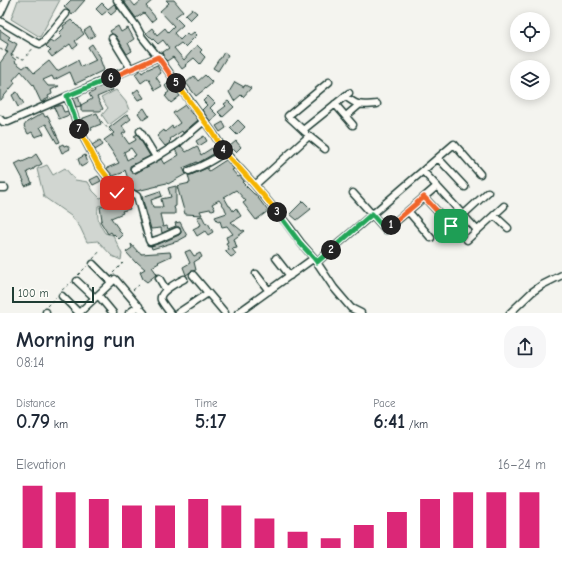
<!DOCTYPE html>
<html lang="en">
<head>
<meta charset="utf-8">
<style>
	body { margin:0; font-family:"Comic Neue",sans-serif; background:#f6f6f7; color:#1f2937; height:100vh; display:flex; flex-direction:column; font-size:15px; white-space:nowrap }
	* { box-sizing:border-box; margin:0 }
	p { font-size:13px; color:#747a83 }
	.icon { flex:none; width:22px; height:22px; fill:none; stroke:currentColor; stroke-width:2; stroke-linecap:round; stroke-linejoin:round }
	.map { position:relative; height:313px; overflow:hidden }
	.side { display:flex; flex-direction:column; background:#fff; flex:1 }
	.side>* { flex:none }
	.tools { position:absolute; left:510px; top:12px; display:grid; gap:8px }
	.tools a { display:grid; place-items:center; width:40px; height:40px; border-radius:50%; background:#fff; box-shadow:0 2px 10px #0003; font-size:20px }
	.scale { position:absolute; left:12px; bottom:10px; width:82px; box-sizing:border-box; padding-left:4px; border:2px solid #1f3d34; border-top:0; font-size:11px; line-height:14px; white-space:nowrap; color:#1f3d34; -webkit-text-stroke:3px #fdfcf7; paint-order:stroke }
	.pin { position:absolute; display:grid; place-items:center; width:34px; height:34px; color:#fff; margin:-17px; border-radius:8px; box-shadow:0 2px 6px #0006 }
	.km { position:absolute; width:20px; height:20px; margin:-10px; border-radius:50%; background:#222; color:#fff; font-size:11px; line-height:20px; text-align:center }
	.round { display:grid; place-items:center; flex:none; width:42px; height:42px; border-radius:16px; background:#f6f6f7 }
	.summary { display:flex; align-items:center; justify-content:space-between; height:68px; padding:0 16px }
	h1 { font-size:22px; font-weight:800; line-height:30px }
	.metrics { display:grid; grid-template-columns:repeat(3,1fr); gap:6px; height:68px; padding:4px 16px }
	.metrics div { display:grid; align-content:center }
	.metrics b { font-size:20px; font-weight:800 }
	.metrics small { font-size:11px; font-weight:400 }
	.metrics p { font-size:11px }
	.chart { height:112px; padding:8px 16px }
	.chart p { display:flex; justify-content:space-between }
	.chart svg { width:100%; height:72px; margin-top:4px; stroke:#db2777; stroke-width:6 }
	.map>svg:first-child { display:block }
</style>
</head>
<body>
<div class="map">
<svg width="562" height="313" viewBox="0 0 562 313">
	<rect width="100%" height="100%" fill="#f4f4ef"/>
	<filter id="ink" filterUnits="userSpaceOnUse"><feTurbulence type="fractalNoise" baseFrequency=".025" numOctaves="2"/><feDisplacementMap in="SourceGraphic" scale="8" xChannelSelector="R" yChannelSelector="G"/><feConvolveMatrix kernelMatrix="1 2 1 2 8 2 1 2 1" color-interpolation-filters="sRGB"/></filter>
	<g filter="url(#ink)">
		<!-- green -->
		<path fill="#d1d6d1" stroke="#788a82" d="M 18,0 L 60,0 L 40,37 L 11,19 Z
			M 116,90 L 126,102 L 129,110 L 109,125 L 102,115 L 108,108 L 101,98 Z
			M 47,165 L 53,175 L 65,168 L 75,180 L 88,182 L 93,191 L 100,198 L 109,195 L 112,203 L 98,206 C 97,219 98,222 105,233 L 113,235 L 122,254 L 121,260 L 112,256 L 98,241 L 87,242 L 80,227 L 71,216 L 44,197 L 37,169 Z"/>
		<!-- building -->
		<path fill="#b9c1bb" stroke="#1f3d34" fill-rule="evenodd" d="M 71,0 L 85,0 L 72,15 L 69,11 L 64,7 Z
			M 123,0 L 130,0 L 135,6 L 142,0 L 153,0 L 146,6 L 156,18 L 151,22 L 144,13 L 136,18 Z
			M 166,0 L 174,0 L 183,11 L 175,17 L 183,25 L 174,33 L 180,40 L 187,33 L 189,36 L 194,32 L 197,35 L 185,47 L 181,43 L 174,48 L 184,60 L 197,45 L 202,50 L 200,52 L 205,57 L 200,64 L 194,58 L 185,65 L 186,66 L 182,69 L 173,57 L 167,61 L 164,58 L 164,55 L 163,52 L 169,48 L 163,40 L 158,44 L 151,37 L 150,37 L 146,33 L 152,28 L 157,35 L 165,28 L 168,32 L 174,26 L 160,11 L 169,3 Z
			M 102,3 L 108,9 L 114,4 L 118,9 L 111,15 L 107,11 L 102,15 L 96,9 Z
			M 192,9 L 197,13 L 190,20 L 185,15 Z
			M 71,20 L 77,26 L 78,26 L 84,34 L 75,41 L 78,45 L 73,49 L 70,44 L 52,57 L 48,52 L 51,51 L 46,46 L 50,41 L 53,43 L 62,36 L 59,33 L 64,28 L 63,26 Z
			M 118,26 L 121,32 L 128,28 L 134,39 L 128,43 L 132,51 L 127,54 L 116,36 L 112,34 L 110,31 Z
			M 90,27 L 95,35 L 89,39 L 84,31 Z
			M 0,30 L 10,37 L 8,39 L 17,44 L 11,56 L 16,60 L 15,62 L 23,68 L 27,65 L 34,73 L 49,61 L 57,71 L 78,60 L 81,67 L 96,60 L 88,47 L 92,44 L 101,58 L 100,59 L 104,70 L 75,84 L 70,72 L 54,80 L 52,76 L 43,80 L 48,86 L 59,86 L 51,90 L 52,94 L 48,96 L 49,98 L 41,102 L 33,85 L 21,71 L 13,80 L 15,83 L 0,101 L 0,63 L 8,52 L 5,51 L 8,44 L 0,39 Z
			M 224,52 L 228,55 L 218,71 L 213,68 L 219,59 L 220,59 Z
			M 157,65 L 161,73 L 156,77 L 162,86 L 155,90 L 148,78 L 141,83 L 135,74 L 140,70 L 142,73 L 146,70 Z
			M 205,75 L 212,82 L 210,85 L 196,96 L 186,83 L 194,76 L 198,81 Z
			M 169,82 L 180,96 L 171,103 L 165,96 L 167,95 L 166,94 L 169,92 L 165,86 Z
			M 235,82 L 244,87 L 245,85 L 251,88 L 243,97 L 241,95 L 234,101 L 229,92 Z
			M 109,83 L 113,90 L 97,97 L 103,109 L 100,111 L 81,111 L 81,105 L 92,99 L 89,94 L 95,91 L 94,89 Z
			M 138,89 L 144,98 L 138,100 L 133,93 Z
			M 17,92 L 24,104 L 18,107 L 12,95 Z
			M 78,96 L 81,106 L 76,107 L 73,99 Z
			M 208,96 L 215,103 L 210,108 L 217,115 L 211,122 L 202,110 L 207,105 L 203,101 Z
			M 228,101 L 234,107 L 223,117 L 218,112 L 226,106 L 224,104 Z
			M 61,105 L 64,112 L 68,111 L 69,115 L 59,119 L 54,107 Z
			M 185,105 L 192,114 L 193,113 L 198,120 L 183,133 L 182,131 L 170,139 L 171,140 L 169,142 L 170,143 L 165,146 L 157,136 L 164,130 L 165,132 L 172,126 L 173,128 L 180,123 L 173,113 Z
			M 144,108 L 149,116 L 143,120 L 138,113 Z
			M 43,113 L 45,117 L 48,116 L 60,142 L 57,143 L 46,124 L 40,127 L 44,134 L 35,137 L 32,132 L 28,134 L 24,126 L 27,122 Z
			M 97,113 L 101,124 L 91,128 L 92,130 L 86,132 L 81,121 L 81,119 Z
			M 127,114 L 131,119 L 122,126 L 126,132 L 122,134 L 129,144 L 136,140 L 134,136 L 137,134 L 150,156 L 130,166 L 130,169 L 132,173 L 136,173 L 161,159 L 164,164 L 179,155 L 175,150 L 181,146 L 186,152 L 197,146 L 201,155 L 212,148 L 215,153 L 198,163 L 197,163 L 197,162 L 183,168 L 186,174 L 168,184 L 167,183 L 158,185 L 158,186 L 137,191 L 132,189 L 121,190 L 119,188 L 125,186 L 125,183 L 129,182 L 125,170 L 122,173 L 113,176 L 107,169 L 107,168 L 119,163 L 113,153 L 104,140 L 114,133 L 109,128 ZM 131,148 L 136,155 L 127,160 L 124,152 Z
			M 238,120 L 245,127 L 237,135 L 230,128 Z
			M 223,122 L 226,128 L 220,132 L 216,126 Z
			M 204,136 L 207,141 L 199,146 L 196,141 Z
			M 100,140 L 103,145 L 95,150 L 92,145 Z
			M 236,141 L 241,147 L 236,152 L 230,146 Z
			M 63,144 L 64,146 L 67,145 L 70,149 L 62,153 L 59,146 Z
			M 36,154 L 42,164 L 34,168 L 34,169 L 27,172 L 32,183 L 25,186 L 23,181 L 24,181 L 15,164 L 21,161 L 22,162 L 31,158 Z
			M 85,155 L 88,163 L 81,167 L 78,159 Z
			M 226,160 L 234,169 L 232,170 L 238,177 L 240,176 L 244,181 L 242,182 L 254,194 L 255,194 L 268,211 L 256,220 L 243,203 L 246,201 L 236,190 L 224,197 L 229,206 L 230,206 L 233,211 L 236,208 L 241,216 L 231,222 L 242,231 L 244,230 L 245,231 L 234,239 L 237,248 L 232,249 L 236,254 L 231,257 L 225,251 L 229,250 L 226,243 L 228,242 L 226,237 L 233,234 L 227,226 L 222,227 L 220,221 L 218,222 L 215,217 L 227,213 L 225,209 L 225,208 L 219,200 L 212,204 L 215,209 L 212,210 L 210,209 L 200,211 L 202,215 L 185,214 L 177,186 L 190,183 L 188,175 L 191,175 L 207,168 L 209,171 Z
			M 98,176 L 101,181 L 93,185 L 90,180 Z
			M 176,186 L 176,206 L 174,207 L 175,210 L 175,214 L 160,214 L 163,227 L 167,226 L 168,229 L 176,226 L 175,223 L 180,222 L 187,236 L 178,241 L 152,249 L 151,246 L 161,243 L 179,235 L 181,233 L 181,230 L 179,227 L 176,227 L 162,233 L 161,228 L 151,229 L 142,197 L 160,191 L 162,196 L 151,200 L 153,207 L 163,207 L 161,199 L 171,197 L 168,188 Z
			M 116,199 L 118,199 L 119,204 L 127,201 L 130,209 L 122,211 L 123,213 L 111,218 L 120,231 L 119,231 L 123,235 L 119,239 L 114,234 L 113,235 L 111,232 L 108,234 L 100,221 L 102,220 L 100,207 L 115,205 L 113,200 Z
			M 303,201 L 311,209 L 297,220 L 290,214 Z
			M 202,216 L 206,224 L 208,223 L 213,232 L 208,235 L 205,231 L 197,236 L 193,229 L 201,225 L 197,217 Z
			M 131,244 L 139,253 L 141,253 L 141,254 L 170,252 L 171,256 L 158,262 L 159,263 L 152,267 L 157,274 L 147,282 L 143,279 L 140,272 L 145,269 L 137,262 L 136,263 L 126,252 L 132,248 Z
			M 190,250 L 194,256 L 200,253 L 202,257 L 194,262 L 196,270 L 192,271 L 186,275 L 183,267 L 190,263 L 185,252 Z"/>
		<g fill="none" stroke-linecap="round" stroke-linejoin="round">
			<defs>
				<path id="minor" d="M 117,0 L 136,26 L 142,37 L 158,57 L 213,133 L 225,152 L 253,183 L 287,224 L 301,243 L 314,258 L 334,288 L 351,308 L 361,313
					M 0,21 L 37,43 L 40,44 L 43,42 L 66,14
					M 112,38 L 131,69
					M 67,96 L 79,129 L 98,165 L 109,179 L 118,195 L 120,195 L 132,193 L 137,196 L 149,240 L 150,242 L 159,239 L 177,231
					M 345,96 C 359,107 361,105 377,104
					M 335,104 L 353,125
					M 346,116 L 359,105
					M 0,119 L 3,122 L 8,122 L 160,56
					M 303,130 L 288,116 L 329,82
					M 140,131 L 156,157
					M 305,132 L 303,130 L 349,93
					M 438,158 L 465,187
					M 134,169 L 155,158 L 177,144 L 204,121
					M 189,171 C 205,165 213,160 227,151
					M 423,171 L 477,230
					M 255,185 L 309,136 L 325,149
					M 0,188 L 5,188
					M 353,193 L 386,230 L 437,186
					M 424,197 L 451,226 L 488,192
					M 408,211 L 431,238
					M 494,215 L 508,228
					M 467,240 L 504,206
					M 276,258 L 290,276
					M 317,262 L 454,144 L 480,174
					M 93,264 L 111,282
					M 256,274 L 269,291
					M 193,275 L 225,313
					M 159,278 L 166,290
					M 77,281 L 95,298
					M 98,295 L 113,313
					M 62,296 L 79,313
					M 46,312 L 46,313
					M 79,313 L 115,279 L 144,313
					M 129,313 L 139,306
					M 170,313 C 167,309 163,304 161,300 C 158,292 178,282 184,279
					M 178,313 L 208,293
					M 238,313 L 314,258
					M 510,313 L 532,292 L 542,285 L 562,275"/>
				<path id="major" d="M 0,13 L 6,0"/>
			</defs>
			<!-- minor casing -->
			<use href="#minor" stroke="#1f3d34" stroke-width="9"/>
			<!-- major casing -->
			<use href="#major" stroke="#1f3d34" stroke-width="10"/>
			<!-- path -->
			<path stroke="#1f3d34" stroke-width="1" stroke-dasharray="3 3" stroke-linecap="butt" d="M 0,49 L 18,58 L 24,59 L 34,47
				M 101,121 L 112,133 L 113,137
				M 93,259 L 100,251
				M 113,273 L 123,263
				M 78,275 L 87,266
				M 62,290 L 72,282
				M 133,290 L 139,285
				M 47,306 L 56,297"/>
			<!-- minor -->
			<use href="#minor" stroke="#fdfcf7" stroke-width="6"/>
			<!-- major -->
			<use href="#major" stroke="#fdfcf7" stroke-width="7"/>
		</g>
	</g>
	<g fill="none" stroke-linecap="round" stroke-linejoin="round" filter="url(#ink)">
		<defs>
			<path id="split-1" d="M 391,225 L 424,197 L 451,226"/>
			<path id="split-2" d="M 331,250 L 372,214 L 386,230 L 391,225"/>
			<path id="split-3" d="M 277,212 L 300,243 L 314,258 L 317,262 L 331,250"/>
			<path id="split-4" d="M 223,150 C 228,158 236,164 242,171 C 254,184 266,198 277,212"/>
			<path id="split-5" d="M 176,83 L 213,133 L 223,150"/>
			<path id="split-6" d="M 111,78 L 158,57 L 176,83"/>
			<path id="split-7" d="M 79,129 L 67,96 L 111,78"/>
			<path id="split-8" d="M 79,129 L 98,165 L 109,179 L 117,193"/>
		</defs>
		<!-- split-1 casing -->
		<use href="#split-1" stroke="#fff" stroke-width="8"/>
		<!-- split-2 casing -->
		<use href="#split-2" stroke="#fff" stroke-width="8"/>
		<!-- split-3 casing -->
		<use href="#split-3" stroke="#fff" stroke-width="8"/>
		<!-- split-4 casing -->
		<use href="#split-4" stroke="#fff" stroke-width="8"/>
		<!-- split-5 casing -->
		<use href="#split-5" stroke="#fff" stroke-width="8"/>
		<!-- split-6 casing -->
		<use href="#split-6" stroke="#fff" stroke-width="8"/>
		<!-- split-7 casing -->
		<use href="#split-7" stroke="#fff" stroke-width="8"/>
		<!-- split-8 casing -->
		<use href="#split-8" stroke="#fff" stroke-width="8"/>
		<!-- split-1 -->
		<use href="#split-1" stroke="#f0652b" stroke-width="5"/>
		<!-- split-2 -->
		<use href="#split-2" stroke="#22a559" stroke-width="5"/>
		<!-- split-3 -->
		<use href="#split-3" stroke="#22a559" stroke-width="5"/>
		<!-- split-4 -->
		<use href="#split-4" stroke="#f5b400" stroke-width="5"/>
		<!-- split-5 -->
		<use href="#split-5" stroke="#f5b400" stroke-width="5"/>
		<!-- split-6 -->
		<use href="#split-6" stroke="#f0652b" stroke-width="5"/>
		<!-- split-7 -->
		<use href="#split-7" stroke="#22a559" stroke-width="5"/>
		<!-- split-8 -->
		<use href="#split-8" stroke="#f5b400" stroke-width="5"/>
	</g>
</svg>
<div class="tools">
<a><svg class="icon" aria-label="locate" viewBox="0 0 24 24"><circle cx="12" cy="12" r="6"/><path d="M12 2v4M12 18v4M2 12h4M18 12h4"/></svg></a>
<a><svg class="icon" aria-label="layers" viewBox="0 0 24 24"><path d="M12 4l9 5-9 5-9-5zM3 14l9 5 9-5"/></svg></a>
</div>
<div class="scale">100 m</div>
<div class="pin" style="left:451px;top:226px;background:#1e9e55"><svg class="icon" aria-label="arrive" viewBox="0 0 24 24"><path d="M6 21V4h12l-3 4 3 4H6"/></svg></div>
<div class="pin" style="left:117px;top:193px;background:#d93025"><svg class="icon" aria-label="check" viewBox="0 0 24 24"><path d="M5 12l5 5 9-10"/></svg></div>
<b class="km" style="left:391px;top:225px">1</b>
<b class="km" style="left:331px;top:250px">2</b>
<b class="km" style="left:277px;top:212px">3</b>
<b class="km" style="left:223px;top:150px">4</b>
<b class="km" style="left:176px;top:83px">5</b>
<b class="km" style="left:111px;top:78px">6</b>
<b class="km" style="left:79px;top:129px">7</b>
</div>
<section class="side">
<div class="summary"><div><h1>Morning run</h1><p>08:14</p></div><a class="round"><svg class="icon" aria-label="share" viewBox="0 0 24 24"><path d="M12 15V3M7 8l5-5 5 5M5 13v7h14v-7"/></svg></a></div>
<div class="metrics">
<div><p>Distance</p><b>0.79<small> km</small></b></div>
<div><p>Time</p><b>5:17</b></div>
<div><p>Pace</p><b>6:41<small> /km</small></b></div>
</div>
<div class="chart"><p><span>Elevation</span>16–24 m</p>
<svg viewBox="0 0 160 44" preserveAspectRatio="none"><path d="M5 44V6M15 44V10M25 44V14M35 44V18M45 44V18M55 44V14M65 44V18M75 44V26M85 44V34M95 44V38M105 44V30M115 44V22M125 44V14M135 44V10M145 44V10M155 44V10"/></svg>
</div>
</section>
</body>
</html>
